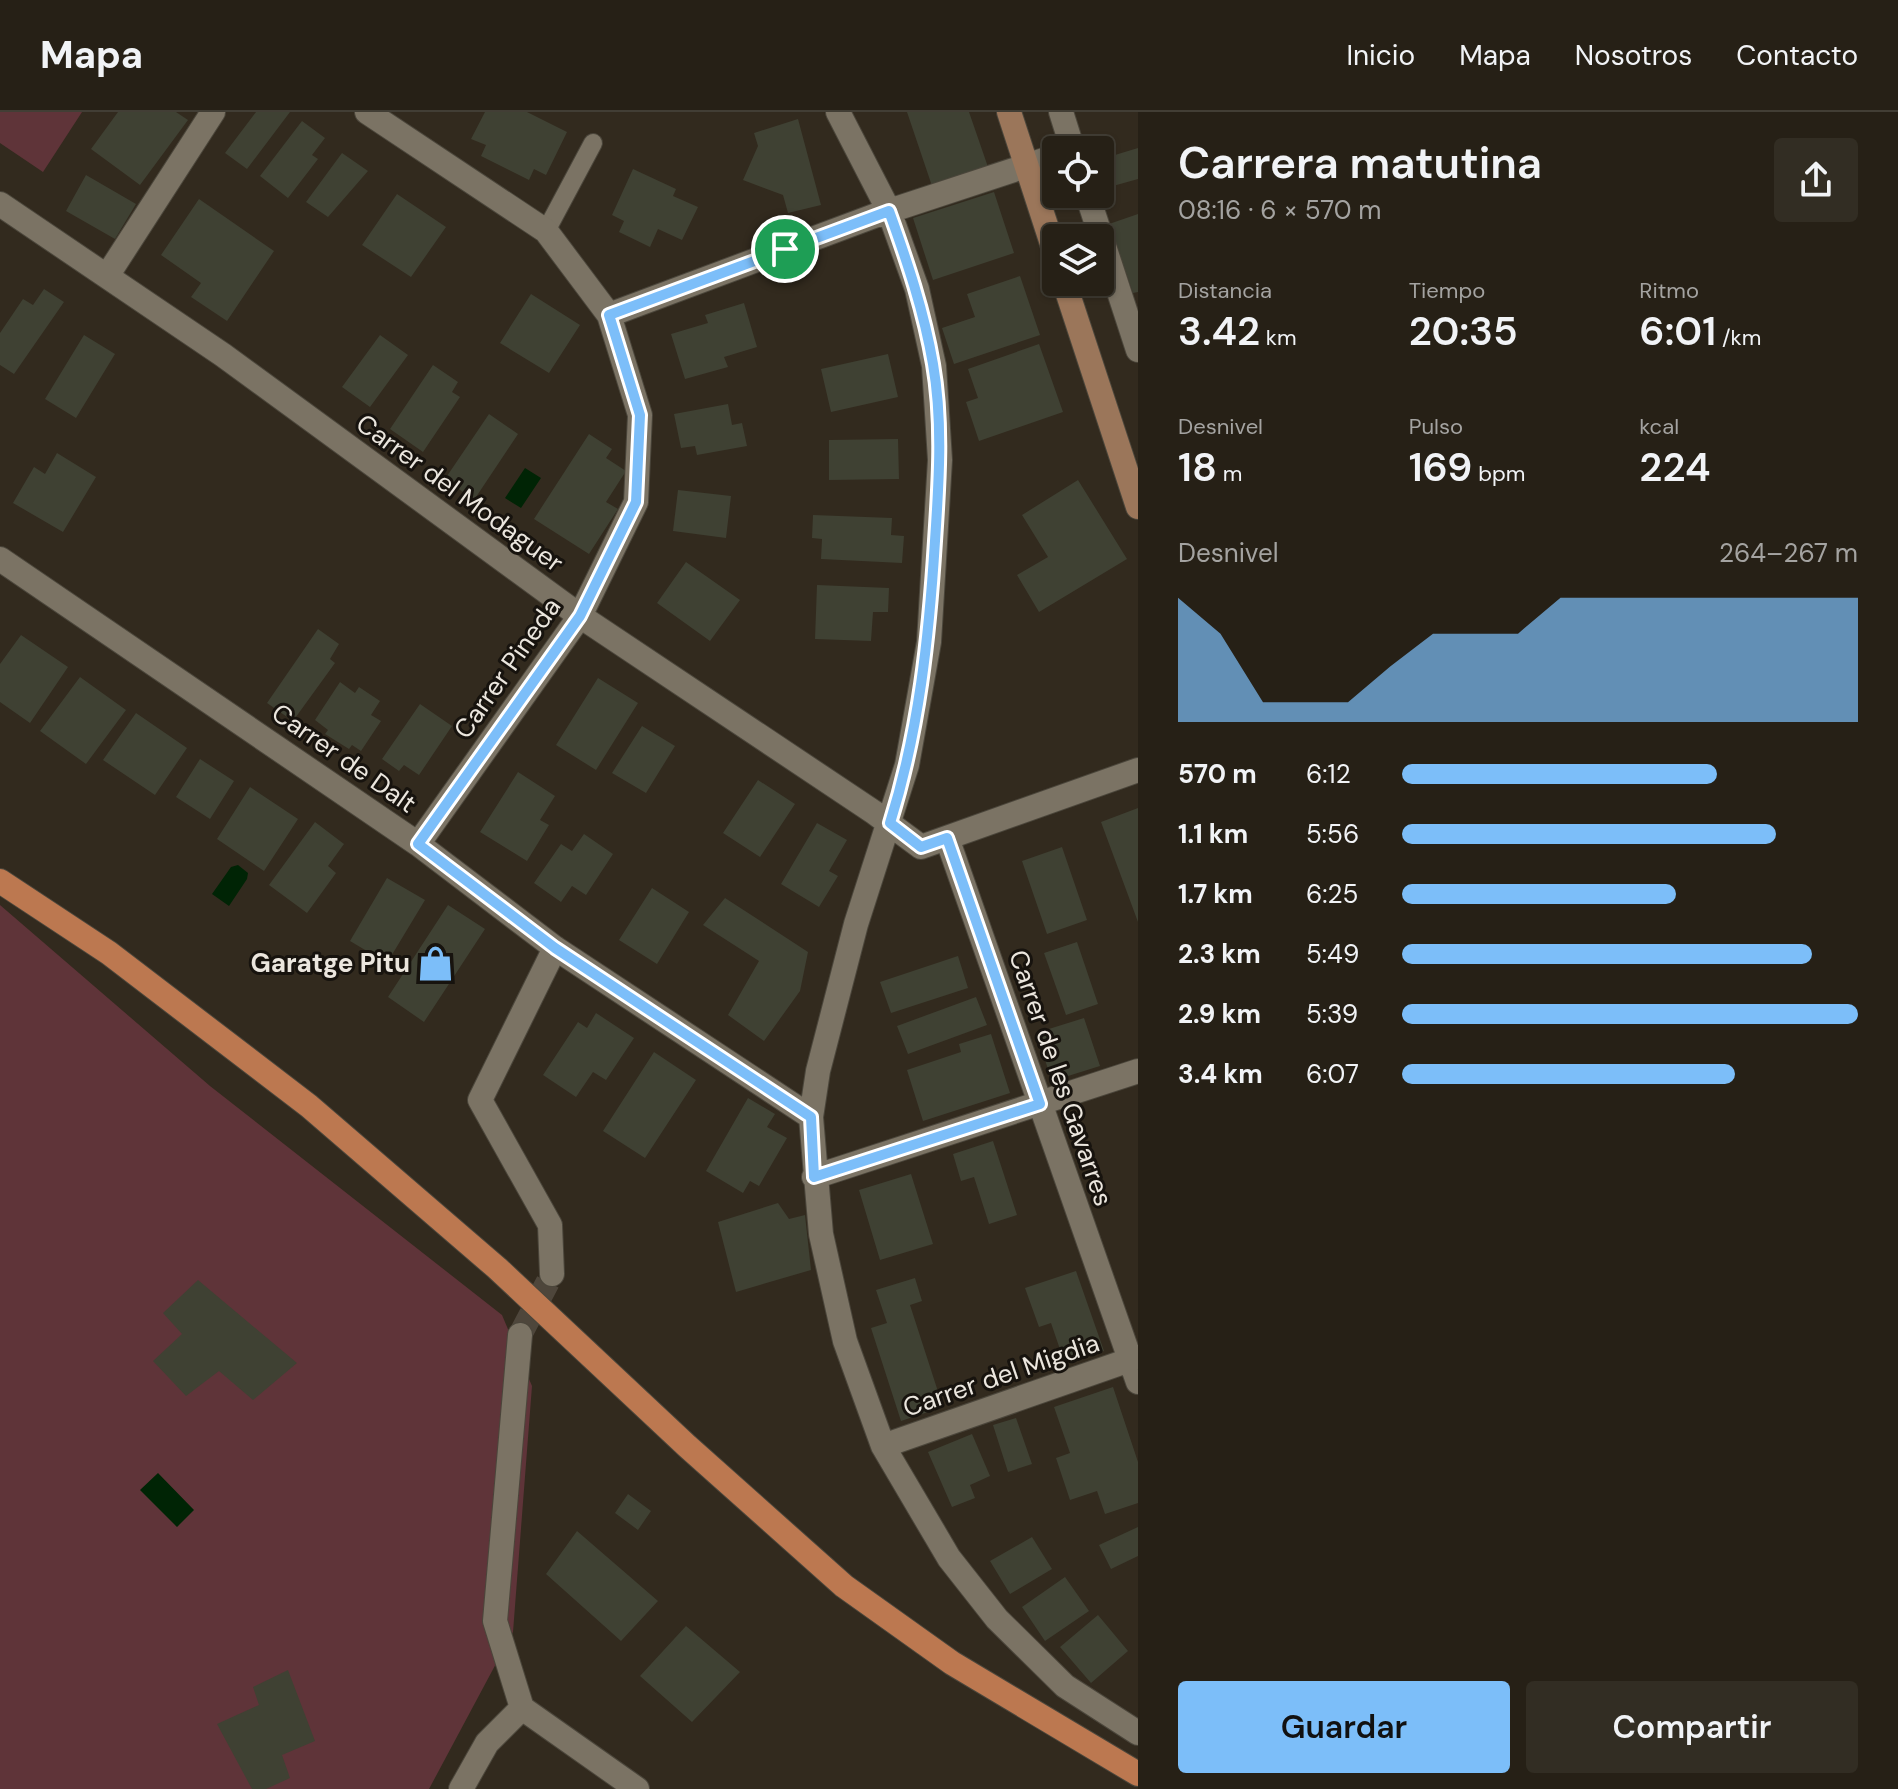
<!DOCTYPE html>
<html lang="es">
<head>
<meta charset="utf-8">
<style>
	body { margin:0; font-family:"DM Sans",sans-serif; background:#322d23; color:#f1f3f6; height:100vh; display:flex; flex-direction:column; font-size:30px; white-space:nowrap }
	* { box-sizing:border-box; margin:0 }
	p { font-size:26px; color:#a4a3a1 }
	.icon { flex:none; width:44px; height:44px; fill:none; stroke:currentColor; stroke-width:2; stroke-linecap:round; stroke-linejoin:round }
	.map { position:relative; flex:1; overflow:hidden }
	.panel { display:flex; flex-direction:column; background:#262016; width:760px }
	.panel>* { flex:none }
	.fabs { position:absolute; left:1042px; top:24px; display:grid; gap:16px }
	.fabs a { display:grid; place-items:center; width:72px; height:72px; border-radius:8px; background:#262016; box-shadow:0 2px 6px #0004,0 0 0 2px #423e35; font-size:40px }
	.pin { position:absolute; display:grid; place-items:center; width:68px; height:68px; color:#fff; margin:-34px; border:4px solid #fff; border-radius:50%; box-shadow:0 2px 8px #0007 }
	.round { display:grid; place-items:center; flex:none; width:84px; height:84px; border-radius:8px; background:#322d23 }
	.overview { display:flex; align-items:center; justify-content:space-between; height:136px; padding:0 40px }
	h1 { font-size:44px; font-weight:600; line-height:60px }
	.metrics { display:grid; grid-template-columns:repeat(3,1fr); gap:12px; height:136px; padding:8px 40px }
	.metrics div { display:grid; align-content:center }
	.metrics b { font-size:40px; font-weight:600 }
	.metrics small { font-size:22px; font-weight:400 }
	.metrics p { font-size:22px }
	.chart { height:224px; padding:16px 40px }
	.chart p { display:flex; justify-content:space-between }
	.chart svg { width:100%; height:144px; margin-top:8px; fill:#7cbef9; opacity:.7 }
	.action { display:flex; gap:16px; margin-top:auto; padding:16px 40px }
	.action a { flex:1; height:92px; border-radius:8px; background:#7cbef9; color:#111; font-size:32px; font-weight:600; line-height:92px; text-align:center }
	.action a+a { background:#322d23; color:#f1f3f6 }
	ul { padding:0 40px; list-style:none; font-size:26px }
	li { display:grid; grid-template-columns:128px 96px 1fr; align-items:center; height:60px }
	li i { height:20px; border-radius:10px; background:#7cbef9 }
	header { display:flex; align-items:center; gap:48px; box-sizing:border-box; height:112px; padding:0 40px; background:#262016; border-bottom:2px solid #423e35 }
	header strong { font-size:38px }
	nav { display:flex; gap:44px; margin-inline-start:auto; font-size:28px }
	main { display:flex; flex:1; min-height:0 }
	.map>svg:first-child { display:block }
</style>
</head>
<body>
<header>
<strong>Mapa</strong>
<nav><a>Inicio</a><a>Mapa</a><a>Nosotros</a><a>Contacto</a></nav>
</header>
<main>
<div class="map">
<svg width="1138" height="1677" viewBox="0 0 1138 1677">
	<rect width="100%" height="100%" fill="#322a1e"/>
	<!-- green -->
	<path fill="#5f3439" d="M 0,0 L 82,0 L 43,60 L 0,31 Z
		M 0,793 L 210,974 L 502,1203 L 532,1274 L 513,1520 L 429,1677 L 0,1677 Z"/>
	<!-- water -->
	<path fill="#002405" d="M 525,356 L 541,366 L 521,396 L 505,386 Z
		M 238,753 L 248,761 L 247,767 L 229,794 L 212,782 L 231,755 Z
		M 158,1361 L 194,1398 L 177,1415 L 140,1378 Z"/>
	<!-- building -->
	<path fill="#3f4133" d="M 118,0 L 176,0 L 188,8 L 140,73 L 91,37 Z
		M 256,0 L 290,0 L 247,57 L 225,41 Z
		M 485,0 L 527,0 L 567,20 L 546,63 L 534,57 L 529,68 L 481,44 L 486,33 L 471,27 Z
		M 907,0 L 969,0 L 988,55 L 932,74 Z
		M 798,7 L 821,93 L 788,101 L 783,83 L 743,68 L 758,34 L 754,21 Z
		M 302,9 L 325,26 L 312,43 L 318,47 L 288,86 L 260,64 Z
		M 1138,36 L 1138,67 L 1113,74 L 1105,46 Z
		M 342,41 L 368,59 L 328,105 L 306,90 Z
		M 633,57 L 676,77 L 673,84 L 698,95 L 682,128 L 658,117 L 650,135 L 619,120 L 624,109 L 612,103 Z
		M 86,63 L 136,92 L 115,127 L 66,99 Z
		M 994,80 L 1014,141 L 933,168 L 913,106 Z
		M 397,82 L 446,115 L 411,165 L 362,133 Z
		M 199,87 L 274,139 L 227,209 L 191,185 L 201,171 L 161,143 Z
		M 1138,102 L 1138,180 L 1133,181 L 1109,112 Z
		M 1020,164 L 1040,223 L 954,252 L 942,216 L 975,205 L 967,182 Z
		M 44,177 L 64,190 L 14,262 L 0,253 L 0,221 L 23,187 L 33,193 Z
		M 531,182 L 580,213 L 549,261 L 500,231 Z
		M 744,191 L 757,235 L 724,245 L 728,255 L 685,267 L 671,222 L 708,211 L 705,203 Z
		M 84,223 L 115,242 L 76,306 L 45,287 Z
		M 380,223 L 408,243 L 370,295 L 342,275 Z
		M 1039,232 L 1063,300 L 979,329 L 966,290 L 978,286 L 968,257 Z
		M 888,242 L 898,285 L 831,300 L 821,257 Z
		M 433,253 L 458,270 L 452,280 L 460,285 L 423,340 L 390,317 Z
		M 728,292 L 732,313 L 742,311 L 747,334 L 697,343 L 695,334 L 681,336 L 674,302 Z
		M 489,302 L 518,322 L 474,388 L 445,367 Z
		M 589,322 L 612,337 L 606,346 L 626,359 L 606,390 L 618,397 L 589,442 L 534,407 Z
		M 898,327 L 899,367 L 829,368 L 829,328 Z
		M 57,341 L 96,365 L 63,420 L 13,391 L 34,355 L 45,362 Z
		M 1078,368 L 1127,447 L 1039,500 L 1017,463 L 1048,445 L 1022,403 Z
		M 678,378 L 731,384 L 726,426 L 673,419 Z
		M 813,403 L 892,406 L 891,423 L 904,424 L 902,451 L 821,447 L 822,427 L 812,426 Z
		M 686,450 L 740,488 L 710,529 L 657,491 Z
		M 817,473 L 889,476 L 888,500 L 873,500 L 871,529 L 815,527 Z
		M 318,517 L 339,532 L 330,547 L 335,551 L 293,609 L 267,591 Z
		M 21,523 L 68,555 L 30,611 L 0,590 L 0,552 Z
		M 80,565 L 126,598 L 86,652 L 40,619 Z
		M 598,566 L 638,591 L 596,658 L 556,633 Z
		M 340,570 L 355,581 L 359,575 L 380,589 L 371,603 L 381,609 L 361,639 L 352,633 L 349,637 L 325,622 L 328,618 L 315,608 Z
		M 420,592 L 452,614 L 419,663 L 404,653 L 399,659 L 382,647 Z
		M 136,601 L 187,636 L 155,683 L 103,648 Z
		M 642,614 L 675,634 L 646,681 L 612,661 Z
		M 200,647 L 234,669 L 210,707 L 176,685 Z
		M 518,660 L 555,684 L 540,708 L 549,713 L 527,749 L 480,720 Z
		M 758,668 L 795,692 L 760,745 L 723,721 Z
		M 250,675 L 298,707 L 264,759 L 217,727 Z
		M 1138,696 L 1138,810 L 1101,710 Z
		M 315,710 L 344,732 L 328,754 L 336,761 L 307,801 L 269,773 Z
		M 817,711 L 847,728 L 829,759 L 838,764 L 819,795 L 781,772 Z
		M 584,722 L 613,742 L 586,783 L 572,774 L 561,790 L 534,771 L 561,732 L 572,739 Z
		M 1062,735 L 1087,808 L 1047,822 L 1022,749 Z
		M 387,766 L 425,788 L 387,851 L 350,829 Z
		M 652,776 L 689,800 L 657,852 L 619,828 Z
		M 725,786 L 808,840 L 800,879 L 764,929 L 728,903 L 759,849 L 703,813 Z
		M 448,793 L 485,817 L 424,910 L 388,885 Z
		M 1077,830 L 1098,892 L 1066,903 L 1044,841 Z
		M 958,844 L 968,876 L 891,901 L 880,870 Z
		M 976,885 L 987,913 L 908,942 L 897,914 Z
		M 596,901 L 634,926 L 606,968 L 593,960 L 576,985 L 543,963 L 578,910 L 587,916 Z
		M 1084,906 L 1100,954 L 1052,969 L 1036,921 Z
		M 991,922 L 1010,981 L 923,1009 L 907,958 L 961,940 L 959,932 Z
		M 654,940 L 696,968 L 645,1046 L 603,1019 Z
		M 748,986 L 775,1002 L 767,1015 L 787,1026 L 759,1074 L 750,1069 L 743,1081 L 706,1059 Z
		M 993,1029 L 1017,1103 L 989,1112 L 974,1065 L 961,1069 L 953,1042 Z
		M 911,1062 L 933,1132 L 880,1148 L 859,1078 Z
		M 778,1091 L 789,1107 L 805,1103 L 811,1158 L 736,1180 L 718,1110 Z
		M 1076,1159 L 1104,1239 L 1065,1252 L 1051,1211 L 1039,1215 L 1025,1176 Z
		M 915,1166 L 922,1189 L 910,1193 L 943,1295 L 901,1309 L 871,1216 L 887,1211 L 876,1178 Z
		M 198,1168 L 297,1251 L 253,1288 L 219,1259 L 186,1284 L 153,1249 L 182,1222 L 163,1201 Z
		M 1113,1275 L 1138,1350 L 1138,1391 L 1105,1402 L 1097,1379 L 1070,1388 L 1056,1346 L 1070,1341 L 1054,1295 Z
		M 1016,1306 L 1032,1352 L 1008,1360 L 993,1313 Z
		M 972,1322 L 990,1364 L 970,1373 L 975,1386 L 952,1395 L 928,1340 Z
		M 628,1382 L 651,1399 L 638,1418 L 615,1401 Z
		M 1138,1415 L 1138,1444 L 1111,1457 L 1099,1433 Z
		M 577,1419 L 658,1489 L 621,1529 L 546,1462 Z
		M 1032,1425 L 1052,1457 L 1010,1482 L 990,1449 Z
		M 1065,1465 L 1089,1499 L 1045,1529 L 1022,1495 Z
		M 1098,1503 L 1128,1539 L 1091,1571 L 1060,1535 Z
		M 686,1514 L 740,1560 L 692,1610 L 640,1564 Z
		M 288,1558 L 315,1629 L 282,1643 L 290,1666 L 266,1677 L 252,1677 L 217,1612 L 259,1593 L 253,1575 Z"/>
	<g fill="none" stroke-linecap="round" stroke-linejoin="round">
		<!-- street-tunnel -->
		<path stroke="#4e463b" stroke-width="24" stroke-dasharray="24 12" stroke-linecap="butt" d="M 520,1223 L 552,1162"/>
		<defs>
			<path id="lane" d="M 546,119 L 593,31"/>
			<path id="street" d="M 367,0 L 546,119 L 609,203 L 640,303 L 636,390 L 580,504 L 418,732
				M 838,0 L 889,99 L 917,177 L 934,254 L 940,348 L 929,530 L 907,653 L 856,812 L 818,959 L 811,1005 L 821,1122 L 845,1229 L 883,1334 L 949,1446 L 997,1507 L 1065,1574 L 1138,1621
				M 1061,0 L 1073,38
				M 1087,82 L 1138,238
				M 0,92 L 223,243 L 580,504 L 875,701 L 921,735 L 1138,658
				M 107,164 L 213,0
				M 609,203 L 874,104 L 1056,44
				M 0,447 L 418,732 L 555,836 L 811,1005
				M 947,726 L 1138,1270
				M 814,1065 L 1138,959
				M 552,1162 L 550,1113 L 480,988 L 555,836
				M 520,1223 L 495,1509 L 522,1596 L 637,1677
				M 883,1334 L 1138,1245
				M 461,1677 L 487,1631 L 522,1596"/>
			<path id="secondary" d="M 1009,0 L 1056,144
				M 1064,170 L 1138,395"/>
			<path id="primary" d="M 0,769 L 109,841 L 309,994 L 497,1156 L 687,1334 L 844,1474 L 952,1551 L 1138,1662"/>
		</defs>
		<!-- lane casing -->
		<use href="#lane" stroke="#4b463b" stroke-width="20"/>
		<!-- street casing -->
		<use href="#street" stroke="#4b463b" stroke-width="26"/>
		<!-- secondary casing -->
		<use href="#secondary" stroke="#4b463b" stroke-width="26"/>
		<!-- primary casing -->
		<use href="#primary" stroke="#4b463b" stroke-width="26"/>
		<!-- lane -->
		<use href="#lane" stroke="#7b7364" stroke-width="18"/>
		<!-- street -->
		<use href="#street" stroke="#7b7364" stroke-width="24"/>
		<!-- secondary -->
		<use href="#secondary" stroke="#9b765a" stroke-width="24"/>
		<!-- primary -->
		<use href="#primary" stroke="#bc7850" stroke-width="24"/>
	</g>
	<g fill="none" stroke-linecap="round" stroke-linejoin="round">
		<defs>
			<path id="route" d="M 889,99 C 907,149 924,199 933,252 C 943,309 939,370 935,429 C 929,525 919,619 890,711 L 921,735 L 947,726 L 1040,992 L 814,1065 L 811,1005 L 555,836 L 418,732 L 580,504 L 636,390 L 640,303 L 609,203 Z"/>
		</defs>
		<!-- route casing -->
		<use href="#route" stroke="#fff" stroke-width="16"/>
		<!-- route -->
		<use href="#route" stroke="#7cbef9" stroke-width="10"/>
	</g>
	<!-- icons -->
	<defs>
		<symbol id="shop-bare" viewBox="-9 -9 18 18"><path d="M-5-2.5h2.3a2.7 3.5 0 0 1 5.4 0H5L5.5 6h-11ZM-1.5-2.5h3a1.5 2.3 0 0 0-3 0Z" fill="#7cbef9" stroke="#17130e" stroke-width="2.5" paint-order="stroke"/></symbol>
	</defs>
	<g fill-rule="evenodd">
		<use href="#shop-bare" x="410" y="826" width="51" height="51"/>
	</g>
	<g text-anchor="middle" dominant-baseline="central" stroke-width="6" stroke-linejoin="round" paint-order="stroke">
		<!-- street labels -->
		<g font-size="26" fill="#ebe6de" stroke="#17130e">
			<text transform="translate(460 381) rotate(36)">Carrer del Modaguer</text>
			<text transform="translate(507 556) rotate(-55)">Carrer Pineda</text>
			<text transform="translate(344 646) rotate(35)">Carrer de Dalt</text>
			<text transform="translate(1061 966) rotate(71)">Carrer de les Gavarres</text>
			<text transform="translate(1001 1263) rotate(-19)">Carrer del Migdia</text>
		</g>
		<!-- poi labels -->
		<g font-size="26" font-weight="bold" fill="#ebe6de" stroke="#17130e" text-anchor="end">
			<text x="410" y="851">Garatge Pitu</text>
		</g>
	</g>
</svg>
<div class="fabs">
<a><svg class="icon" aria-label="locate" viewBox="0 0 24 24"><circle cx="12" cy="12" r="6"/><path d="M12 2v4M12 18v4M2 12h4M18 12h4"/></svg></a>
<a><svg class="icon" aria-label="layers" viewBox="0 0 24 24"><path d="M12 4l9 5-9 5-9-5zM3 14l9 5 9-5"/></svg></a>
</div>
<div class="pin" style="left:785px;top:137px;background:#1e9e55"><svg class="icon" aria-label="arrive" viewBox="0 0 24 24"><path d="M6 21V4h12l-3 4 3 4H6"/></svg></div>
</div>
<section class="panel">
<div class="overview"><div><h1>Carrera matutina</h1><p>08:16 · 6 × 570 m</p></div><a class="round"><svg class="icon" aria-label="share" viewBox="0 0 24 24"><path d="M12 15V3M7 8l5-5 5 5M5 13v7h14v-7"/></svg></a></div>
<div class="metrics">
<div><p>Distancia</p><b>3.42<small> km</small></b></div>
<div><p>Tiempo</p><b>20:35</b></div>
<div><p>Ritmo</p><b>6:01<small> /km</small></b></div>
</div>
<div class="metrics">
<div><p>Desnivel</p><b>18<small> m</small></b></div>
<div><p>Pulso</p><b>169<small> bpm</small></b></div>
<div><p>kcal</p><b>224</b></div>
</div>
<div class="chart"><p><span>Desnivel</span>264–267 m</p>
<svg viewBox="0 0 160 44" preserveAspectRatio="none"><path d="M0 44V6L10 17L20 38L30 38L40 38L50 27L60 17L70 17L80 17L90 6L100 6L110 6L120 6L130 6L140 6L150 6L160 6V44z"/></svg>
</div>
<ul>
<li><b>570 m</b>6:12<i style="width:69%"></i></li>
<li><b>1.1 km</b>5:56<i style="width:82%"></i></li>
<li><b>1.7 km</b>6:25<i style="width:60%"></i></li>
<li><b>2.3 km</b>5:49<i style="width:90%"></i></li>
<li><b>2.9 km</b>5:39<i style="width:100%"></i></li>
<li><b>3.4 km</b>6:07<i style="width:73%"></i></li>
</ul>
<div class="action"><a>Guardar</a><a>Compartir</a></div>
</section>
</main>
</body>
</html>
